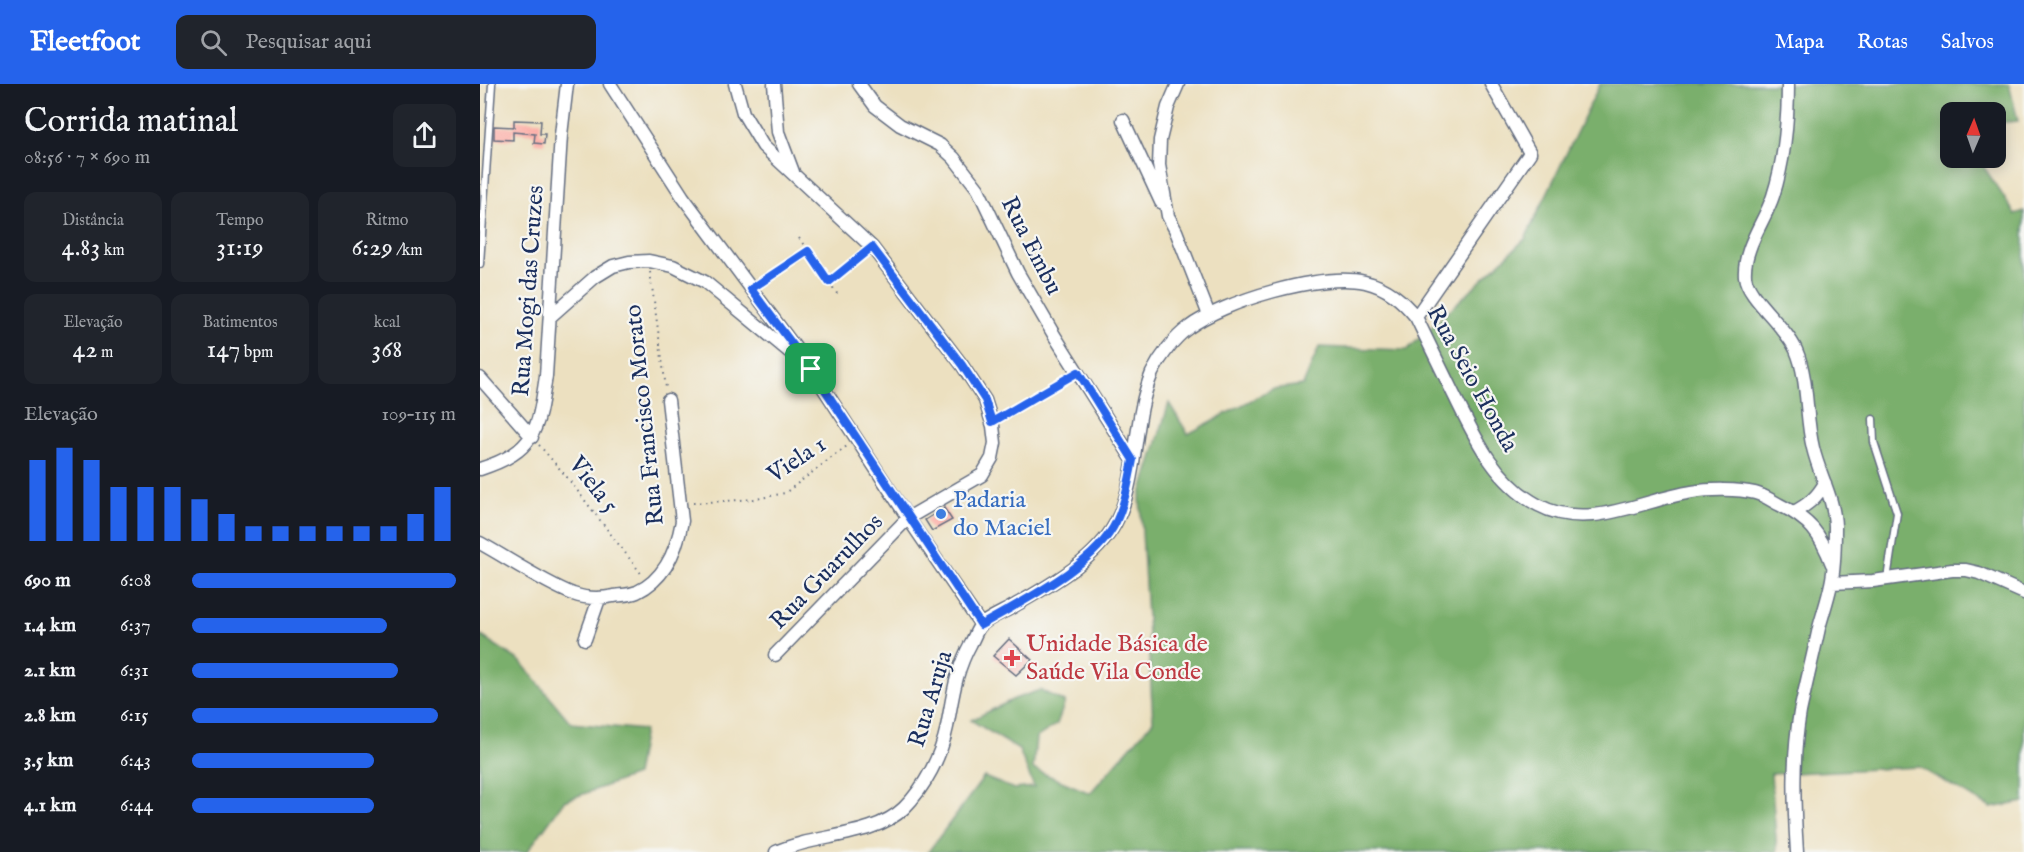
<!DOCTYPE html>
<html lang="pt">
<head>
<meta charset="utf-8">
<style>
	body { margin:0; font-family:"IM FELL English",serif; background:#20242c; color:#f1f3f6; height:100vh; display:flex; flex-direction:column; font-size:22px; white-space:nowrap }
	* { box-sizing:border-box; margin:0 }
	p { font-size:20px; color:#9ea1a6 }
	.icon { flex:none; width:33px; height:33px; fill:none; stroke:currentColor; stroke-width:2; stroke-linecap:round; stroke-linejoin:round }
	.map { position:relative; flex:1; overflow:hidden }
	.details { display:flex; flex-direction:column; background:#171b24; width:480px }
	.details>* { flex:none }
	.needle { width:39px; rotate:2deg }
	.fabs { position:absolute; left:1460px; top:18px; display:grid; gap:12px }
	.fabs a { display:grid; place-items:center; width:66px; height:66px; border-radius:12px; background:#171b24; box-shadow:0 3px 15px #0003; font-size:30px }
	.pin { position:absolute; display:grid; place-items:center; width:51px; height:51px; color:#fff; margin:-26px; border-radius:12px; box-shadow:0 3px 9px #0006 }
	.round { display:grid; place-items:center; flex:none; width:63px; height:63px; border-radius:12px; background:#20242c }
	.overview { display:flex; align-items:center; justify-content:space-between; height:102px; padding:0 24px }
	h1 { font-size:33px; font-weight:600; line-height:45px }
	.figures { display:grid; grid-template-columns:repeat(3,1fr); gap:9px; height:102px; padding:6px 24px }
	.figures div { display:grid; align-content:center; border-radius:12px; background:#20242c; text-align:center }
	.figures b { font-size:26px; font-weight:600 }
	.figures small { font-size:16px; font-weight:400 }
	.figures p { font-size:16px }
	.chart { height:168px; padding:12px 24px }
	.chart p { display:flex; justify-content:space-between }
	.chart svg { width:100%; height:108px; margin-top:6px; stroke:#2563eb; stroke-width:6 }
	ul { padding:0 24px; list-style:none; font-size:20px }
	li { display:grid; grid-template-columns:96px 72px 1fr; align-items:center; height:45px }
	li i { height:15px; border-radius:8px; background:#2563eb }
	header { display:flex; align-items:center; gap:36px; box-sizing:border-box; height:84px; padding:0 30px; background:#2563eb; color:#fff }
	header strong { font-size:28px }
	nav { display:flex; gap:33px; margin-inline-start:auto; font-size:21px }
	.search { width:420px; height:54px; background:#20242c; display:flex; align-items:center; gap:15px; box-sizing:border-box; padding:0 21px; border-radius:12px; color:#9ea1a6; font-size:22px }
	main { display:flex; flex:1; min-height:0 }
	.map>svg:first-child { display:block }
</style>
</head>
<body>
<header>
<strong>Fleetfoot</strong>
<div class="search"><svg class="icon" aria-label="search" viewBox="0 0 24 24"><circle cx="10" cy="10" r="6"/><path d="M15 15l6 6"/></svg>Pesquisar aqui</div>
<nav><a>Mapa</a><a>Rotas</a><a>Salvos</a></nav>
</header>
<main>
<section class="details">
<div class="overview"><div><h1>Corrida matinal</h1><p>08:56 · 7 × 690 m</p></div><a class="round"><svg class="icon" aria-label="share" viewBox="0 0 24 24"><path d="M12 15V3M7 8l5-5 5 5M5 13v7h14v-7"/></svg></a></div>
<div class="figures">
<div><p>Distância</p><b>4.83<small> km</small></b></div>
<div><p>Tempo</p><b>31:19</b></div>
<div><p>Ritmo</p><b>6:29<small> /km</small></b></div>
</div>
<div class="figures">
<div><p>Elevação</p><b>42<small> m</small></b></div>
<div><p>Batimentos</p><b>147<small> bpm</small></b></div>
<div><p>kcal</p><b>368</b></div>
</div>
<div class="chart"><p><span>Elevação</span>109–115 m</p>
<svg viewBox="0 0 160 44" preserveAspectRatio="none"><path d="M5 44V11M15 44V6M25 44V11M35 44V22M45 44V22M55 44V22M65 44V27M75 44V33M85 44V38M95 44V38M105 44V38M115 44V38M125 44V38M135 44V38M145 44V33M155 44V22"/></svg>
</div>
<ul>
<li><b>690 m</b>6:08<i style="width:100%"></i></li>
<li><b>1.4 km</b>6:37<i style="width:74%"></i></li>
<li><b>2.1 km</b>6:31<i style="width:78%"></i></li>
<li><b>2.8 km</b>6:15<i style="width:93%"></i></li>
<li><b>3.5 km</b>6:43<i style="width:69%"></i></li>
<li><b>4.1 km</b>6:44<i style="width:69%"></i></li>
</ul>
</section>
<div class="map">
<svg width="1544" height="768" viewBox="0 0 1544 768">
	<rect width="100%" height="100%" fill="#f6f6f2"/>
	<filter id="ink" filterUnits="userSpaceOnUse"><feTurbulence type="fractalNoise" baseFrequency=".0167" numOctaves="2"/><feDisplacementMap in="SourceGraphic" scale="12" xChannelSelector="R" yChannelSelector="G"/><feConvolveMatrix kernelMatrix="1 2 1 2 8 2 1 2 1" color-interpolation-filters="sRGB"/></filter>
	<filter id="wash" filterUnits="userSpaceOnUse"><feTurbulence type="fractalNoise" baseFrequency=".008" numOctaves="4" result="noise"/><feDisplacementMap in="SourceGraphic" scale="24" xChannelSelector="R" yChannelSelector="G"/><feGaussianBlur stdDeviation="1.35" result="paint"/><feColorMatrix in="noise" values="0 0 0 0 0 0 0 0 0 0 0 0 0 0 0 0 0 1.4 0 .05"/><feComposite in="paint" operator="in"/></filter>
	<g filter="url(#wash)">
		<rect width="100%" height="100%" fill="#ece0c0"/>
		<!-- forest -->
		<path fill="#7aaf6c" stroke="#4a6f65" stroke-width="1.5" d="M 1120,0 L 1529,0 L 1538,37 L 1515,39 L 1515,28 L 1470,28 L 1470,74 L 1498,74 L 1535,130 L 1544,127 L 1544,718 L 1511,724 L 1439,683 L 1291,690 L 1297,768 L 448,768 L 504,693 L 534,705 L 554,703 L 539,666 L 491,636 L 534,615 L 560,606 L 585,618 L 577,640 L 556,654 L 553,685 L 610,709 L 673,637 L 660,413 L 689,319 L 708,350 L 792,305 L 823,301 L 839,263 L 927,266 L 1045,155 Z
			M 0,551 L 40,577 L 91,639 L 164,646 L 156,691 L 84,717 L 47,768 L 0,768 Z"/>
		<g id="blocks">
			<!-- building -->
			<path fill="#fda7a0" d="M 34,36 L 61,37 L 60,50 L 65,50 L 64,60 L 54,59 L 55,50 L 33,48 L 33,56 L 14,55 L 14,42 L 34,43 Z
				M 464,424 L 472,436 L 452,447 L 445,436 Z
				M 529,555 L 552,576 L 536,591 L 513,572 Z"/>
		</g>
	</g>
	<g filter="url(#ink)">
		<use href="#blocks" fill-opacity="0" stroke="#646d80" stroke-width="1.5"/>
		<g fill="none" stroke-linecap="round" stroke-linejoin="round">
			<defs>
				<path id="service" d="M 0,180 L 12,0
					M 1393,335 L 1394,358 L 1417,429 L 1407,495"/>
				<path id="minor" d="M 130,0 L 203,113 L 331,285 L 428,434 L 501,541
					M 255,0 L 263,29 L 283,62 L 392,163 L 482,281 L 505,316 L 513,342 L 515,359 L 512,374 L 502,391 L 428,434 L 295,571
					M 294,0 L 298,48 L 313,88
					M 379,0 L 395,22 L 420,41 L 460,61 L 474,74 L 498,105 L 538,189 L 574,251 L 653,376
					M 698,0 L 688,23 L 680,56 L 679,81 L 688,132 L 696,147 L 729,231
					M 1308,0 C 1308,38 1305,75 1293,112 C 1285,137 1263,164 1265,192 C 1267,214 1305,241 1316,266 C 1329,296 1325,332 1333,364 C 1339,390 1354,414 1355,442 C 1355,459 1355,483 1351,500 C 1348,515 1343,529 1339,544 C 1333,572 1326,600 1320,628 C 1312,674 1314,722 1317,768
					M 643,36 L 681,118
					M 71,232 L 115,193 L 133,182 L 149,178 L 169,177 L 193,182 L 225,198 L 317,274
					M 936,233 L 1050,69 L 1011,0
					M 0,294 L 52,353
					M 0,385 C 56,367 58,346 66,292 L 81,51 L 87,0
					M 1314,428 C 1329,420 1337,413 1345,399
					M 0,459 C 29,475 63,498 93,510 C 107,515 120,515 134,512 C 141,511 150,511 157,508 C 185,495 197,465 202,437 L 188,316
					M 1352,499 L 1393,497 L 1472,486 L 1486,486 L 1499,489 L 1544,509
					M 105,555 L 119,515
					M 296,768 C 335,750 393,754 424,724 C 445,703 461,672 467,643 C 473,612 475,588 491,559 C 494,554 496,547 500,542 C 508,534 524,528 534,522 C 568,502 615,477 635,440 C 659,395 652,337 672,289 C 680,273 694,254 708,244 C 744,217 841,188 885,198 C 907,203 922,216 936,233 C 948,258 960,282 972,307 C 993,349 1013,397 1058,421 C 1108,448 1161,416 1212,408 C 1230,405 1258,405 1275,409 C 1284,411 1292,417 1300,421 C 1330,436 1340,449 1352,480"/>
			</defs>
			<!-- service casing -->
			<use href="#service" stroke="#646d80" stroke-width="9"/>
			<!-- minor casing -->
			<use href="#minor" stroke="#646d80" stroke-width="15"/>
			<!-- path -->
			<path stroke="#646d80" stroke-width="2" stroke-dasharray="1.5 4.5" stroke-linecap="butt" d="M 319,154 L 358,211
				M 170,188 L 186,304
				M 281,198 L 328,167
				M 349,198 L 384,170
				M 522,332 L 587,295
				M 59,361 L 86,392 L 163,492
				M 213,419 L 276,415 L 305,409 L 367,362"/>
			<!-- service -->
			<use href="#service" stroke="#fff" stroke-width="6"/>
			<!-- minor -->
			<use href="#minor" stroke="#fff" stroke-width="12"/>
		</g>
	</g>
	<g fill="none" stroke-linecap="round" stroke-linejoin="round" filter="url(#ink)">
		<defs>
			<path id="route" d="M 392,163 L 482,281 L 505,316 L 512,338 L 598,288 L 653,376 C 649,397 645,419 636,438 C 615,482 542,517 501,541 L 331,285 L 271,205 L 328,167 L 349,198 Z"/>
		</defs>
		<!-- route casing -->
		<use href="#route" stroke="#fff" stroke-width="12"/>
		<!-- route -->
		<use href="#route" stroke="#2563eb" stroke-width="8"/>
	</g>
	<!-- markers -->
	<circle fill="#3f7fe0" stroke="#f6f6f2" stroke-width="2" cx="461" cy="430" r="6"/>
	<path fill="#e0444e" stroke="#f6f6f2" stroke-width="2" d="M529 565h6v6h6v6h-6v6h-6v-6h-6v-6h6z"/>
	<g text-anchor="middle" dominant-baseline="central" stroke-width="4.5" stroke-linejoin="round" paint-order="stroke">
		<!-- street labels -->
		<g font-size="24" fill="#1b2f5e" stroke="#f6f6f2">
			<text transform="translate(551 162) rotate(63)">Rua Embu</text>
			<text transform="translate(49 207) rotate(-86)">Rua Mogi das Cruzes</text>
			<text transform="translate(992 295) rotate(61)">Rua Seio Honda</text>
			<text transform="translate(165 331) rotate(-96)">Rua Francisco Morato</text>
			<text transform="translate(317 376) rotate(-33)">Viela 1</text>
			<text transform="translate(113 401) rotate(52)">Viela 5</text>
			<text transform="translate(347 488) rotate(-46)">Rua Guarulhos</text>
			<text transform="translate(451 615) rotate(-73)">Rua Aruja</text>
		</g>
		<!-- shop labels -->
		<g font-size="24" fill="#366cbe" stroke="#f6f6f2" text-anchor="start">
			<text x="473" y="416">Padaria<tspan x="473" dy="28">do Maciel</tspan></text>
		</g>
		<!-- health labels -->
		<g font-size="24" fill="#be3a42" stroke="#f6f6f2" text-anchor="start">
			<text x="546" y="560">Unidade Básica de<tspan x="546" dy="28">Saúde Vila Conde</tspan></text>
		</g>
	</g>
</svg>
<div class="fabs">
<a><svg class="needle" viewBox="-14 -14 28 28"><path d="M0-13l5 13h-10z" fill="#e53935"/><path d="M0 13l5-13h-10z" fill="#9ea1a6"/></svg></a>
</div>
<div class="pin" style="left:331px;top:285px;background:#1e9e55"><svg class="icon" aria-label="arrive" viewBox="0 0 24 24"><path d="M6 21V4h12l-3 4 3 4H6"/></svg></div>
</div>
</main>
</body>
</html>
